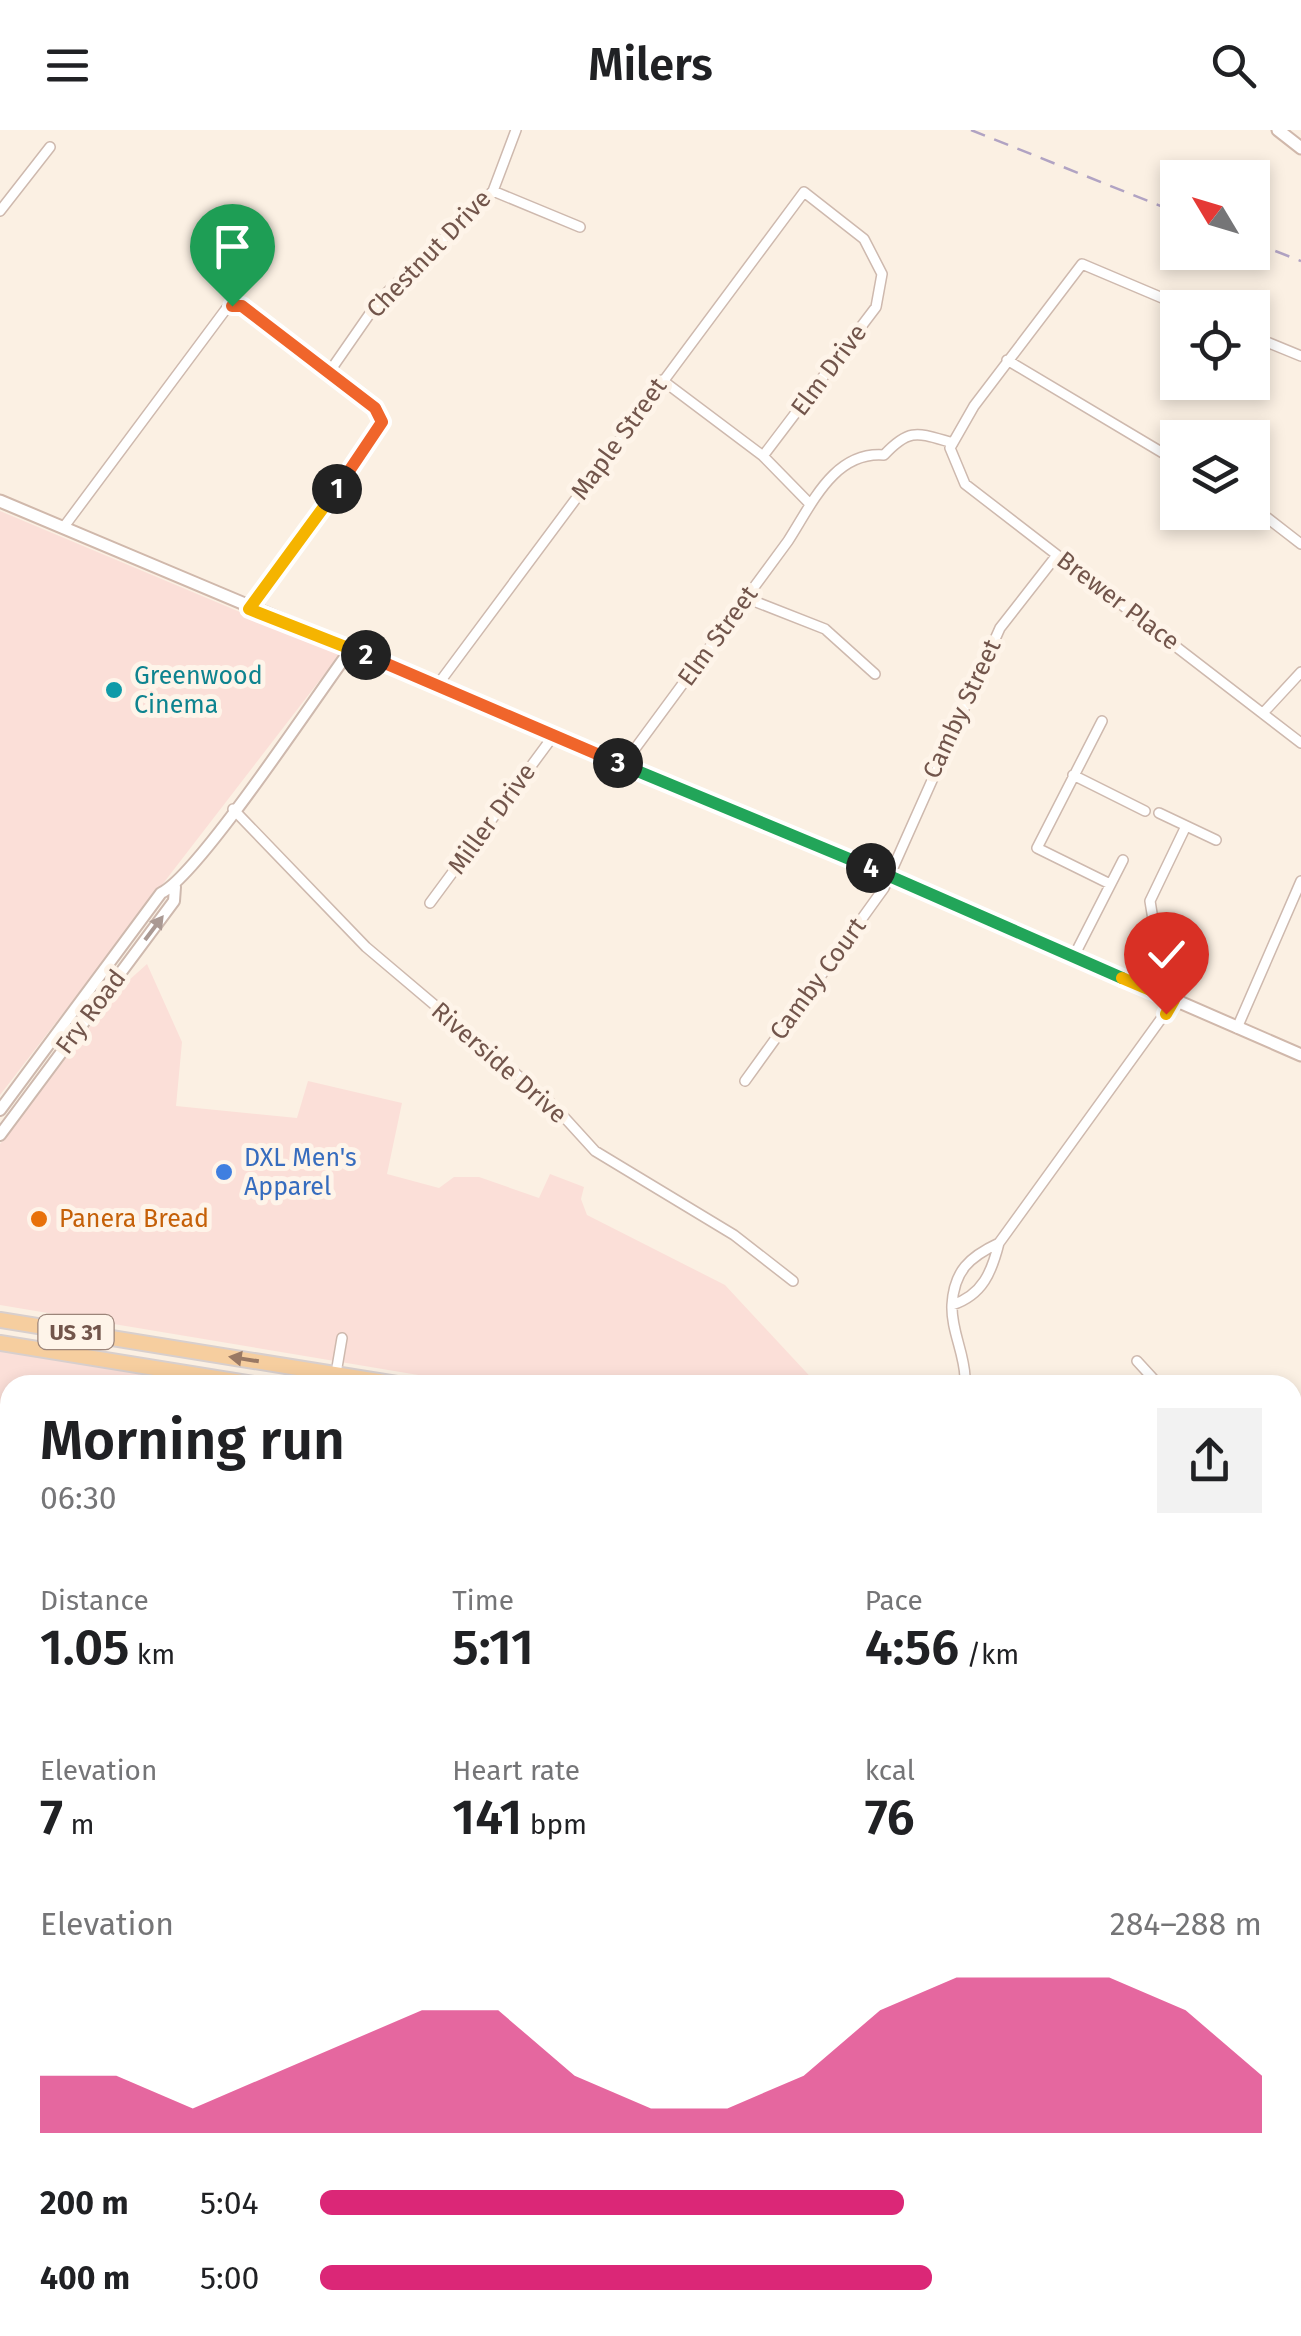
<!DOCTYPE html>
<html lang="en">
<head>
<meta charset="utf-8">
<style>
	body { margin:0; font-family:"Fira Sans",sans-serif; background:#f2f2f2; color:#202124; height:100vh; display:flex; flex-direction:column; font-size:38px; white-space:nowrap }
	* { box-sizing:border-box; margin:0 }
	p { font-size:32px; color:#757577 }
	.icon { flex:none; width:55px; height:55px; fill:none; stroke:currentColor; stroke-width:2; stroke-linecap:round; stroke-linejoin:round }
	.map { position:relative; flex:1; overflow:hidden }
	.panel { position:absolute; left:0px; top:1245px; width:1302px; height:962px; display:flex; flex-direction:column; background:#fff; border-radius:30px 30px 0 0; box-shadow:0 5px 15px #0003 }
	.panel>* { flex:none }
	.needle { width:65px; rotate:308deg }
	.buttons { position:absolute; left:1160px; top:30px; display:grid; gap:20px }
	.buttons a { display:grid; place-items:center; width:110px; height:110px; border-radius:0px; background:#fff; box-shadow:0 5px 15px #0003; font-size:50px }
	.pin { position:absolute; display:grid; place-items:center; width:85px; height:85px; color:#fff; margin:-102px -42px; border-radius:50% 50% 50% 0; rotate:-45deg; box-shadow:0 0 10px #0007 }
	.pin .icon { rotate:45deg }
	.km { position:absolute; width:50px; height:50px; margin:-25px; border-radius:50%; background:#222; color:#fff; font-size:28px; line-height:50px; text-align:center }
	.round { display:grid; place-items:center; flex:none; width:105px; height:105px; border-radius:0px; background:#f2f2f2 }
	.headline { display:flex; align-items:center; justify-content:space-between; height:170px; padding:0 40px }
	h1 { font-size:55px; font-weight:600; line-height:75px }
	.stats { display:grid; grid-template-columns:repeat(3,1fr); gap:15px; height:170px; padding:10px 40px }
	.stats div { display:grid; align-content:center }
	.stats b { font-size:50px; font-weight:600 }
	.stats small { font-size:28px; font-weight:400 }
	.stats p { font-size:28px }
	.chart { height:280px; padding:20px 40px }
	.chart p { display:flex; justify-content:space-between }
	.chart svg { width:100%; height:180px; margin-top:10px; fill:#db2777; opacity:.7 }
	ul { padding:0 40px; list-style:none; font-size:32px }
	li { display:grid; grid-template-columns:160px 120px 1fr; align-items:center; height:75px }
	li i { height:25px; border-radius:12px; background:#db2777 }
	header { display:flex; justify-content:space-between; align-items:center; height:130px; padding:0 40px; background:#fff; font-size:45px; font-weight:600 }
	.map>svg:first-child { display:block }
</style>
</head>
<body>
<header><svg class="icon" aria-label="menu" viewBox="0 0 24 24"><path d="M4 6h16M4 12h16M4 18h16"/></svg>Milers<svg class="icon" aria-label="search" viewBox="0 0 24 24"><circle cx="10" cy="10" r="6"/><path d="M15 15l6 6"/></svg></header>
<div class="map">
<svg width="1301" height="2206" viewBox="0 0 1301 2206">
	<rect width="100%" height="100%" fill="#fbf0e3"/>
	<!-- residential -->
	<path fill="#f2e1d2" d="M 0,1371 L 10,1372 L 10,2198 L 1181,2198 L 1186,2206 L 0,2206 Z"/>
	<!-- commercial -->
	<path fill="#fbdfd8" d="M 0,381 L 340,524 L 0,965 Z
		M 147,834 L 182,912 L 176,976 L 297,988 L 308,951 L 402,973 L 387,1044 L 439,1058 L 454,1047 L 479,1047 L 539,1068 L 550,1044 L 584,1057 L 581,1069 L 587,1085 L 725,1155 L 818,1255 L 478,1255 L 0,1175 L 0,1014 L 118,860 Z
		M 0,1220 L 213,1255 L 10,1255 L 10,1372 L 0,1371 Z"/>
	<!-- green -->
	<path fill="#d5e7c3" d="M 1301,1867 L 1301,2206 L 1275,2206 L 1266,2198 L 1292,2198 L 1292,1879 Z"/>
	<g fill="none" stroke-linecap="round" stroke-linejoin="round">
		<!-- stream -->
		<path stroke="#a0d1d4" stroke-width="2.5" d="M 1292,2153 L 1301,2160"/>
		<defs>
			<path id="minor" d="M 493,61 L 580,97
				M 0,81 L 50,17
				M 1186,178 L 1082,134 L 974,276 L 950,318 L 965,354 L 1301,613
				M 1252,206 L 1301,226
				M 1007,230 L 1178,332
				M 330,241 L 380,169 L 493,61 L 516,0
				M 662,250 L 763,326 L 810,374
				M 1252,376 L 1301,414
				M 63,398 L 226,179 L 242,176 L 375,278 L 382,292 L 250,478
				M 746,468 L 825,499 L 875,544
				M 436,557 L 804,62 L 864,109 L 882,144 L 876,177 L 763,326
				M 1264,582 L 1301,542
				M 1102,591 L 1037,718 L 1110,754
				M 623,635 L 788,411 C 812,374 834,321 884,325 C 910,297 918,303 953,313
				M 1073,645 L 1145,681
				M 233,679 L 366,817 L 554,976 L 595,1021 L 734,1105 L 793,1151
				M 1159,683 L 1216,710
				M 430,773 L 554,605
				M 1074,826 L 1123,730
				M 1139,856 L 1156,808 L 1150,771 L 1186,696
				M 1237,898 L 1301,751
				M 745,951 L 884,758 L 1000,498 L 1057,425
				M 999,1113 L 1174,871
				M 999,1113 C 992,1141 983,1165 952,1175 C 954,1141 969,1127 999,1113 Z
				M 952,1175 C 951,1200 964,1222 965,1247 L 958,1255
				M 1137,1231 L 1159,1255
				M 334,1255 L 342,1208
				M 1292,1309 L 1301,1312
				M 0,1365 L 10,1366
				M 0,1448 L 10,1444
				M 0,1486 L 10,1490
				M 0,1521 L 10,1526
				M 0,1672 L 10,1680
				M 0,1739 L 10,1725
				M 0,2104 L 10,2112
				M 98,2198 L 106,2206
				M 1161,2198 L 1171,2206
				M 356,2206 L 362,2198
				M 829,2206 L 835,2198
				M 952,2206 L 959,2198"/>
			<path id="tertiary" d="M 0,980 L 161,763 C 198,746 318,563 351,519
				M 0,1005 L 174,771 L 175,757
				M 0,1852 L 10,1859
				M 440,2198 L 451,2206"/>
			<path id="secondary" d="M 1278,0 L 1301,18
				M 0,371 L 888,745 L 1301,925"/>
			<path id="primary" d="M 0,1190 L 403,1255
				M 0,1213 L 260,1255
				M 1292,1531 L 1301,1537
				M 1292,1559 L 1301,1565"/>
		</defs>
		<!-- minor casing -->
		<use href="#minor" stroke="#ceb9ae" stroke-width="12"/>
		<!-- tertiary casing -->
		<use href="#tertiary" stroke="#ceb9ae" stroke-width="14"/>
		<!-- secondary casing -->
		<use href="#secondary" stroke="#d0b8ab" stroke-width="15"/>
		<!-- primary casing -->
		<use href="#primary" stroke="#d8cfcd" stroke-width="18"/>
		<!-- minor -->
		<use href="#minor" stroke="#fff" stroke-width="9"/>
		<!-- tertiary -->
		<use href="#tertiary" stroke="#fff" stroke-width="10"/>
		<!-- secondary -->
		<use href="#secondary" stroke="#fff" stroke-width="11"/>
		<!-- primary -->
		<use href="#primary" stroke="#f6ce9f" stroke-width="14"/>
		<!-- rail -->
		<path stroke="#b1a3c3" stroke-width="2.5" stroke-dasharray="15 10" stroke-linecap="butt" d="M 971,0 L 1178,83
			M 1252,112 L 1301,131"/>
	</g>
	<!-- one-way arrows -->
	<defs><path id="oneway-solid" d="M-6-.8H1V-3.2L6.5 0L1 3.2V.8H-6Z" transform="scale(2.5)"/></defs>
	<use fill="#aa9993" href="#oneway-solid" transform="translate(154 798) rotate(-53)"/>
	<use fill="#9a7964" href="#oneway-solid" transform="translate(244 1229) rotate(-171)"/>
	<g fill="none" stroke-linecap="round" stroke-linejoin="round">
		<defs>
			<path id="split-1" d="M 232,176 L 242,176 L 375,278 L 382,292 L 337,359"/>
			<path id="split-2" d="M 337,359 L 249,479 L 366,525"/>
			<path id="split-3" d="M 366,525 L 618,633"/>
			<path id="split-4" d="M 618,633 L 871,738"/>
			<path id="split-5" d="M 871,738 L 1122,848"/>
			<path id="split-6" d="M 1122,848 L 1174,870 L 1166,884"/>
		</defs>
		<!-- split-1 casing -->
		<use href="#split-1" stroke="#fff" stroke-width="20"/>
		<!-- split-2 casing -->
		<use href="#split-2" stroke="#fff" stroke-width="20"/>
		<!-- split-3 casing -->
		<use href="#split-3" stroke="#fff" stroke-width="20"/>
		<!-- split-4 casing -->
		<use href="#split-4" stroke="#fff" stroke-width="20"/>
		<!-- split-5 casing -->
		<use href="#split-5" stroke="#fff" stroke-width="20"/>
		<!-- split-6 casing -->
		<use href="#split-6" stroke="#fff" stroke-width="20"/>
		<!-- split-1 -->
		<use href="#split-1" stroke="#f0652b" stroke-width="12"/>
		<!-- split-2 -->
		<use href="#split-2" stroke="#f5b400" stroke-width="12"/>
		<!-- split-3 -->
		<use href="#split-3" stroke="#f0652b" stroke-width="12"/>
		<!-- split-4 -->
		<use href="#split-4" stroke="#22a559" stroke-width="12"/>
		<!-- split-5 -->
		<use href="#split-5" stroke="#22a559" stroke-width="12"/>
		<!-- split-6 -->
		<use href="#split-6" stroke="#f5b400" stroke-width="12"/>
	</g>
	<!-- markers -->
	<circle fill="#0f9aa8" stroke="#fef4e9" stroke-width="4" cx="114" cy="560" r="10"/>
	<circle fill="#3f7fe0" stroke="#fef4e9" stroke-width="4" cx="224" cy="1042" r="10"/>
	<circle fill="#e8710a" stroke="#fef4e9" stroke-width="4" cx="39" cy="1089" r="10"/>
	<g text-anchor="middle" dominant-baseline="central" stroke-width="10" stroke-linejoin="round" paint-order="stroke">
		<!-- shield labels -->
		<rect fill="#fef4e9" stroke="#9c857a" stroke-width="2.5" x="38.5" y="1185" width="75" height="34" rx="8"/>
		<g font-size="22" font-weight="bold" fill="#72554b">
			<text x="76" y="1202">US 31</text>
		</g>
		<!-- street labels -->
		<g font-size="25" fill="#72554b" stroke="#fef4e9">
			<text transform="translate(429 124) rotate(-46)">Chestnut Drive</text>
			<text transform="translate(829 240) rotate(-53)">Elm Drive</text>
			<text transform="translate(619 309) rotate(-54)">Maple Street</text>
			<text transform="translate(1118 471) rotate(37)">Brewer Place</text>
			<text transform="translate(718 506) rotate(-54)">Elm Street</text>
			<text transform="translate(962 579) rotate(-65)">Camby Street</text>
			<text transform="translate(492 689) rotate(-54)">Miller Drive</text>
			<text transform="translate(818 849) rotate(-54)">Camby Court</text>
			<text transform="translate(91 882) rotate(-53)">Fry Road</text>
			<text transform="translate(499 933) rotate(41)">Riverside Drive</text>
		</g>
		<!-- culture labels -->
		<g font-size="25" fill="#0d838f" stroke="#fef4e9" text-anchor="start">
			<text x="134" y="546">Greenwood<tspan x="134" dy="29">Cinema</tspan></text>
		</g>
		<!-- shop labels -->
		<g font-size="25" fill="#366cbe" stroke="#fef4e9" text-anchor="start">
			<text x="244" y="1028">DXL Men's<tspan x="244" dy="29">Apparel</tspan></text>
		</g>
		<!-- food labels -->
		<g font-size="25" fill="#c56008" stroke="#fef4e9" text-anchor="start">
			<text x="59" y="1089">Panera Bread</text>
		</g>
	</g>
</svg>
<div class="buttons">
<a><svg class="needle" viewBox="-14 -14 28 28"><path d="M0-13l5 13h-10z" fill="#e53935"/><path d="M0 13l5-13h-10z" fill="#757577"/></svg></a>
<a><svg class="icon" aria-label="locate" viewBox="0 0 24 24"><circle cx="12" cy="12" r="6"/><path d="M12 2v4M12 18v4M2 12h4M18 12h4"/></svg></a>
<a><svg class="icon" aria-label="layers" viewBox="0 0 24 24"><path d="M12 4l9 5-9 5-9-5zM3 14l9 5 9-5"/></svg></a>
</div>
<div class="pin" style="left:232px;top:176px;background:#1e9e55"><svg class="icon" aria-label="arrive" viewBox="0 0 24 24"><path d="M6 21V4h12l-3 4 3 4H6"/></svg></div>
<div class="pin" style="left:1166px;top:884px;background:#d93025"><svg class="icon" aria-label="check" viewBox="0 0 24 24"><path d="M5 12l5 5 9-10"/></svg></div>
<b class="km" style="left:337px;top:359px">1</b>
<b class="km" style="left:366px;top:525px">2</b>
<b class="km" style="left:618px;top:633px">3</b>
<b class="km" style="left:871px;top:738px">4</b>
<section class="panel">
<div class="headline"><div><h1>Morning run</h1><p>06:30</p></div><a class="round"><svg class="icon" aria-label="share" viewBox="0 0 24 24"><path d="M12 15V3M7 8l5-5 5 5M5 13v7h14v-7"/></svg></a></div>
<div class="stats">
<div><p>Distance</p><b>1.05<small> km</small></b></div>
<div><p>Time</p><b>5:11</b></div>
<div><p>Pace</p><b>4:56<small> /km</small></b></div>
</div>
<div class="stats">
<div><p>Elevation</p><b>7<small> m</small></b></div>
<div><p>Heart rate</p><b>141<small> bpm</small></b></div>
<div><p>kcal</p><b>76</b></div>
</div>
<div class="chart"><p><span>Elevation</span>284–288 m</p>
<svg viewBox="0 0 160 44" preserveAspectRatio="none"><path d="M0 44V30L10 30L20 38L30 30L40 22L50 14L60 14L70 30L80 38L90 38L100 30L110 14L120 6L130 6L140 6L150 14L160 30V44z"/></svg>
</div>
<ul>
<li><b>200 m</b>5:04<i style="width:62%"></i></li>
<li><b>400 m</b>5:00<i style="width:65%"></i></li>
</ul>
</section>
</div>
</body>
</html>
